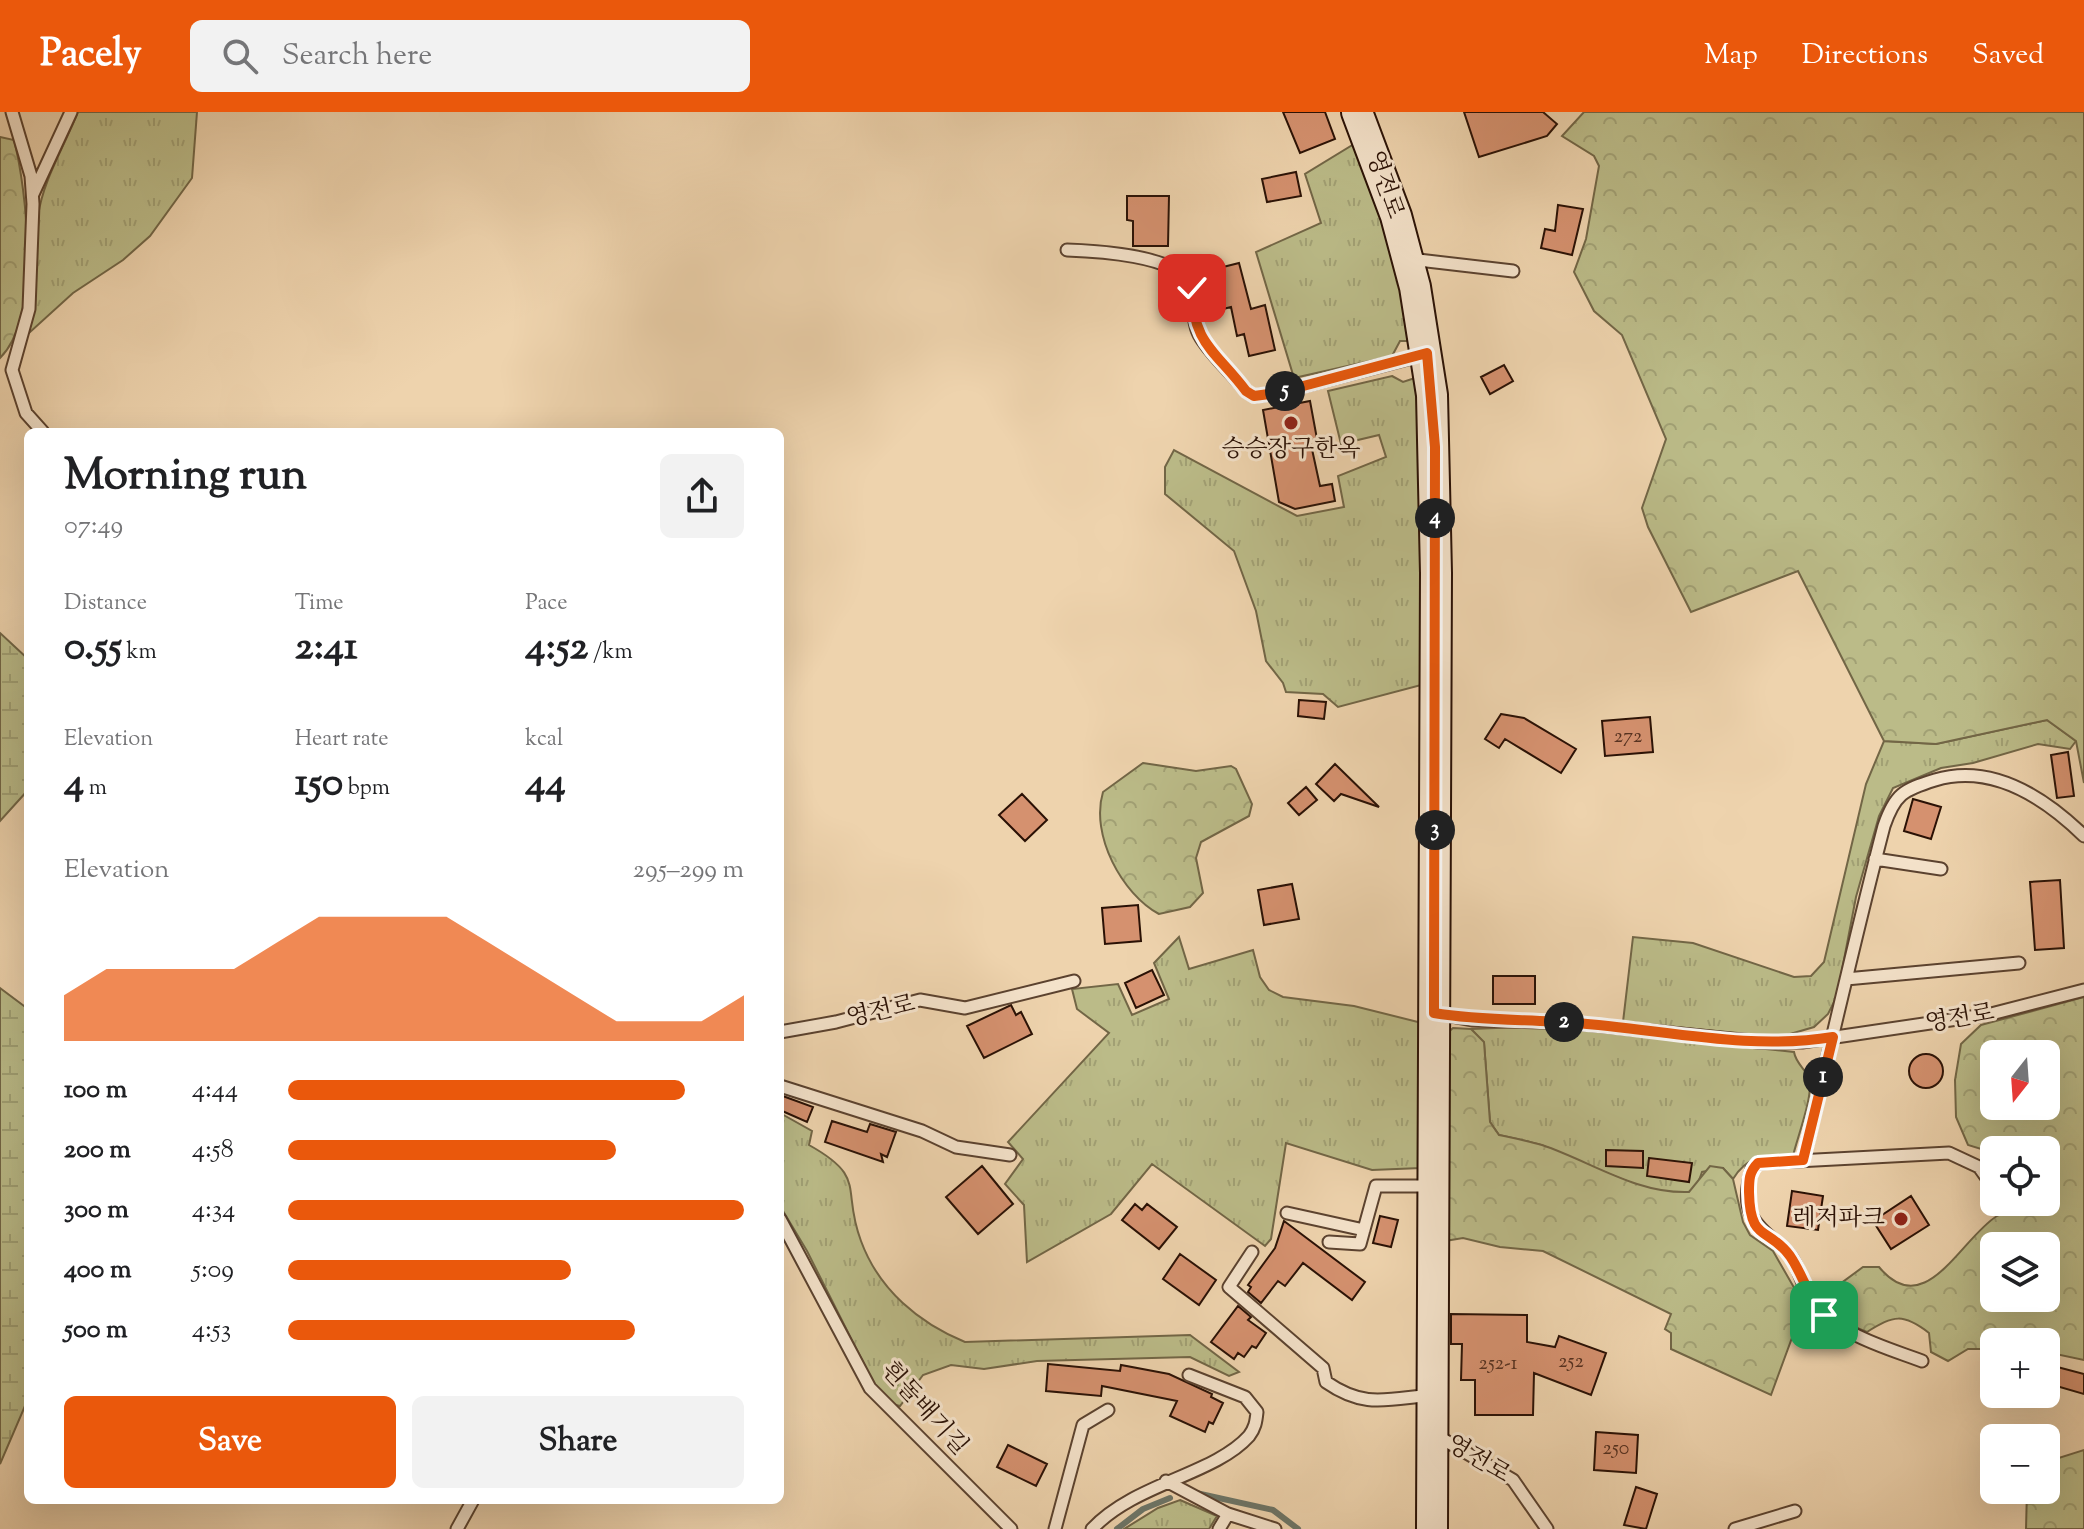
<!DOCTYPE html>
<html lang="en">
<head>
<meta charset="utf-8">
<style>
	body { margin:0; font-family:"Sorts Mill Goudy","Noto Serif KR",serif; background:#f2f2f2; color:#202124; height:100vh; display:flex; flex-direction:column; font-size:30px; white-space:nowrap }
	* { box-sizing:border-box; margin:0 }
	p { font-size:26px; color:#757577 }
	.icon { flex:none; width:44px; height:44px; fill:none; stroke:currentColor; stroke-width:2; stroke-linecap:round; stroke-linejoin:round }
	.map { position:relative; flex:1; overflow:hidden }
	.sheet { position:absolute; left:24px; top:316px; width:760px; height:1076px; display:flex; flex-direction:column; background:#fff; border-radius:12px; box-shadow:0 8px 32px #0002 }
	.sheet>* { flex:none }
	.needle { width:52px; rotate:197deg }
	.tools { position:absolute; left:1980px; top:928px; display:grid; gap:16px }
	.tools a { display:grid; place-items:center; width:80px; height:80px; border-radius:12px; background:#fff; box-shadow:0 8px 32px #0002; font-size:40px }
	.pin { position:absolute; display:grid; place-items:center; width:68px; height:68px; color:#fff; margin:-34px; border-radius:16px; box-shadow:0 4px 12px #0006 }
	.km { position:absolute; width:40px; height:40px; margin:-20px; border-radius:50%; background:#222; color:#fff; font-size:22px; line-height:40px; text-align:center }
	.round { display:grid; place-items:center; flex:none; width:84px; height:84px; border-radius:12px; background:#f2f2f2 }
	.summary { display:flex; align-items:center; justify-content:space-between; height:136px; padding:0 40px }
	h1 { font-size:44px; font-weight:700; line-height:60px }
	.stats { display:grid; grid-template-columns:repeat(3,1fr); gap:12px; height:136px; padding:8px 40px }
	.stats div { display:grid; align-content:center }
	.stats b { font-size:40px; font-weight:700 }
	.stats small { font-size:22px; font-weight:400 }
	.stats p { font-size:22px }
	.chart { height:224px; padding:16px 40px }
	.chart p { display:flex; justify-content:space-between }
	.chart svg { width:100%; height:144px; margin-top:8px; fill:#ea580c; opacity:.7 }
	.cta { display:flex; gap:16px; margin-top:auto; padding:16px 40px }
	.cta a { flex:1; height:92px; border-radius:12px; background:#ea580c; color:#fff; font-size:32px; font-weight:700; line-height:92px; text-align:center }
	.cta a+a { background:#f2f2f2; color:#202124 }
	ul { padding:0 40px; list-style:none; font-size:26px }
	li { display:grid; grid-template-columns:128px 96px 1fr; align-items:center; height:60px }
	li i { height:20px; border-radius:10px; background:#ea580c }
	header { display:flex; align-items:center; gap:48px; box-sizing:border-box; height:112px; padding:0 40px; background:#ea580c; color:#fff }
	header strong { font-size:38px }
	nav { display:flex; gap:44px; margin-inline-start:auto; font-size:28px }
	.search { width:560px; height:72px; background:#f2f2f2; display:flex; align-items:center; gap:20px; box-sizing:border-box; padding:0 28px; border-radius:12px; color:#757577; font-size:30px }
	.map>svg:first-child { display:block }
</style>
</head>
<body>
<header>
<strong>Pacely</strong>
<div class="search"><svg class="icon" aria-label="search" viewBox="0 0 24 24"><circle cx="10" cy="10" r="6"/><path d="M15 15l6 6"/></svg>Search here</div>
<nav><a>Map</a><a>Directions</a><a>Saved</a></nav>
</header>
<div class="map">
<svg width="2084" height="1417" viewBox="0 0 2084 1417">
	<defs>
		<pattern id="grass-tufts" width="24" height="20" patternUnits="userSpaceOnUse" patternTransform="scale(2)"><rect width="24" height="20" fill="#bb8"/><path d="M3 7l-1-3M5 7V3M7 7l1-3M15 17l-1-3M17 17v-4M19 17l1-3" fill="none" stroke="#a1a074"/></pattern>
		<pattern id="forest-crowns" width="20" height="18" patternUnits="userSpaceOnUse" patternTransform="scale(2)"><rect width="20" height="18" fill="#bb8"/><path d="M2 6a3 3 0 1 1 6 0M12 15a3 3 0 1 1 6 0" fill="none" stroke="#a1a074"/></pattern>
		<pattern id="wetland-marsh" width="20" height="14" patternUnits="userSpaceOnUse" patternTransform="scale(2)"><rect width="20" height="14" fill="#bb8"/><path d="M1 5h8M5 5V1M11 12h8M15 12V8" fill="none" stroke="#a1a074"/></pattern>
	</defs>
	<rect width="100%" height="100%" fill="#eed3ad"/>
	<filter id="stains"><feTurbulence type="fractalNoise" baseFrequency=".0025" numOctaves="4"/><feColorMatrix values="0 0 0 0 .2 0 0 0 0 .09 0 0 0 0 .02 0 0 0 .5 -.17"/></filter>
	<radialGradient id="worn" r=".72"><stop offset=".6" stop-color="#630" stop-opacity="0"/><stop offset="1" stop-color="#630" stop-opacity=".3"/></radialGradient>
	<!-- grass -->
	<path fill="url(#grass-tufts)" stroke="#726646" stroke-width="2" d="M 78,0 L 197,0 L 192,66 L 150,124 L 123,148 L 73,181 L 29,221 C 37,182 33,143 38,104 C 43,68 65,33 78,0 Z
		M 1359,29 L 1385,106 L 1415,229 L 1400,229 L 1392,244 L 1294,266 L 1256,140 L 1321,111 L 1305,62 Z
		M 1392,264 L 1403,270 L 1418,265 L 1425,572 L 1338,595 L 1323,582 L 1286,580 L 1283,571 L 1266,549 L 1256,499 L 1234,439 L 1165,382 L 1165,355 L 1174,338 L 1297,404 L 1344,395 L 1338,364 L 1386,345 L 1379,323 L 1341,332 L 1328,279 Z
		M 2047,608 L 2076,629 L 2070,637 L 2038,632 L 1973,651 L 1941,656 L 1893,676 L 1879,704 L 1856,785 L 1837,884 L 1828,902 L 1814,915 L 1780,925 L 1623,910 L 1633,825 L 1693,831 L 1794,865 L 1811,864 L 1824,850 L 1866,672 L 1884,629 L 1936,632 Z
		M 1179,825 L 1189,857 L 1253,838 L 1260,865 L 1269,878 L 1283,885 L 1354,894 L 1422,911 L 1421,1056 L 1372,1058 L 1286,1031 L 1271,1127 L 1265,1134 L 1152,1052 L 1111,1102 L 1027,1150 L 1024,1093 L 1005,1072 L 1023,1047 L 1008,1030 L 1109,921 L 1077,897 L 1072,877 L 1118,872 L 1132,903 L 1169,887 L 1154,851 Z
		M 1547,914 L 1794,940 C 1796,952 1806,957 1809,967 C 1814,983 1797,1026 1793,1044 C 1766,1044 1748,1042 1733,1067 L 1723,1056 L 1702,1060 C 1699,1068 1697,1077 1689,1080 C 1661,1092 1571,1043 1541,1033 C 1528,1029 1513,1026 1499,1023 L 1490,1010 L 1484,931 L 1471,917 Z
		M 780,1001 L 812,1019 L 809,1033 C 868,1066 841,1076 861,1129 C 879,1178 919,1211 965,1230 L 1190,1223 L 1239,1260 L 1229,1264 L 1190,1245 L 1037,1249 L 984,1257 L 951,1253 L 923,1263 L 900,1294 L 892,1292 L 875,1274 L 807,1139 L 780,1094 Z
		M 1180,1388 L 1217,1404 L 1209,1417 L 1124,1417 L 1158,1396 Z"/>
	<!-- forest -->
	<path fill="url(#forest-crowns)" stroke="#726646" stroke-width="2" fill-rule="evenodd" d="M 1584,0 L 2084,0 L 2084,671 L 2076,629 L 2047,608 L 1936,632 L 1884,629 L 1798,459 L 1691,500 L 1648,415 L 1642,396 L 1666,327 L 1622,223 L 1594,199 L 1574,160 L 1586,127 L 1599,54 L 1594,44 L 1562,24 Z
		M 0,25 L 14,28 C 27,79 41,206 0,246 Z
		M 1143,651 L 1196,659 L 1231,654 L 1236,657 L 1252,692 L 1249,704 L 1201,730 L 1196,746 L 1203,781 L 1190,795 L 1159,802 C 1122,782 1090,723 1103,680 Z
		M 2084,885 L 2084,1248 L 2046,1240 L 2046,1230 L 1994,1230 L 1994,1237 L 1968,1237 L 1948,1249 L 1931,1240 L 1929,1221 C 1903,1201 1894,1203 1867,1220 C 1848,1213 1831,1203 1825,1183 L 1863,1155 L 1879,1155 C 1925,1211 1961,1126 1997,1104 C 2003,1100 2014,1099 2021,1097 L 2024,1090 L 2046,1090 L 2046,1038 L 1994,1038 L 1994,1041 L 1968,1033 L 1956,1005 L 1955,968 L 1961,932 L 1981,913 ZM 1994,942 L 2046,942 L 2046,994 L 1994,994 ZM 1994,1134 L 2046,1134 L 2046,1186 L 1994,1186 Z
		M 1453,916 L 1471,917 L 1484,930 L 1490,1010 L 1499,1023 C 1513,1026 1528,1029 1542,1033 C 1590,1049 1636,1082 1689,1080 L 1710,1054 L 1723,1056 L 1733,1067 L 1743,1110 L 1750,1123 L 1773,1139 L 1804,1193 L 1771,1283 L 1671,1237 L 1671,1221 L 1665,1217 L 1671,1202 L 1543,1139 L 1500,1135 L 1463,1126 L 1445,1129 L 1444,924 Z
		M 2084,1338 L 2084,1417 L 2026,1417 L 2027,1378 L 2046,1378 L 2046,1350 Z"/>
	<!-- wetland -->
	<path fill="url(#wetland-marsh)" stroke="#726646" stroke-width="2" d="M 0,521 L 28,547 L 28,678 L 0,709 Z
		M 0,876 L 28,897 L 28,1287 L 0,1352 Z"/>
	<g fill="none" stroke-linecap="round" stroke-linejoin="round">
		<!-- stream -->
		<path stroke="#6d7567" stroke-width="6" d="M 1196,1381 L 1273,1398 L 1298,1417
			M 1117,1417 L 1143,1397 L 1170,1386"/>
	</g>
	<!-- building -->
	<path fill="#d5916f" stroke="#2a1105" stroke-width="2" d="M 1283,0 L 1325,0 L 1335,27 L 1300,41 Z
		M 1464,0 L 1543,0 L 1557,12 L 1547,24 L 1479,45 Z
		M 1296,60 L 1301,84 L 1267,90 L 1262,67 Z
		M 1127,84 L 1169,84 L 1168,134 L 1133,134 L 1133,109 L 1127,108 Z
		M 1558,93 L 1583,97 L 1572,143 L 1541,136 L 1545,117 L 1555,119 Z
		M 1239,151 L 1251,197 L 1265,193 L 1275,238 L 1249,244 L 1244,222 L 1237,224 L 1231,195 L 1215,199 L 1208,170 L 1217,168 L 1215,157 Z
		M 1504,253 L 1513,269 L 1490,282 L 1481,265 Z
		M 1310,289 L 1317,327 L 1310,328 L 1320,374 L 1332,372 L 1335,389 L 1295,397 L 1279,390 L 1263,298 Z
		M 1299,588 L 1326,590 L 1324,607 L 1298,604 Z
		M 1501,602 L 1524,606 L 1576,637 L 1561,661 L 1505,627 L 1499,636 L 1485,627 Z
		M 1650,605 L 1653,640 L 1605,644 L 1602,609 Z
		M 2068,640 L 2074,684 L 2057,686 L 2051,643 Z
		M 1335,652 L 1379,695 L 1341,682 L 1334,689 L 1316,672 Z
		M 1306,675 L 1317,688 L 1299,703 L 1288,691 Z
		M 1022,682 L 1047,708 L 1025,729 L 999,703 Z
		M 1913,687 L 1941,695 L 1931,727 L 1904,719 Z
		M 2060,768 L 2064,836 L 2035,838 L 2030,770 Z
		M 1292,772 L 1299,807 L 1264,813 L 1258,778 Z
		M 1138,793 L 1141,829 L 1105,832 L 1102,796 Z
		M 1152,858 L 1164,883 L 1136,896 L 1125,871 Z
		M 1493,864 L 1535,864 L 1535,892 L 1493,892 Z
		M 1011,893 L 1016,903 L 1021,900 L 1032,922 L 984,946 L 967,914 Z
		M1909 959a17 17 0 1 1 34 0a17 17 0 1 1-34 0Z
		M 780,983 L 813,995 L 807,1010 L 780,998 Z
		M 832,1009 L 867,1020 L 870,1012 L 896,1020 L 887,1045 L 881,1042 L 883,1050 L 825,1030 Z
		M 1606,1038 L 1643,1039 L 1643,1056 L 1606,1054 Z
		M 1649,1046 L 1692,1051 L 1689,1070 L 1647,1064 Z
		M 982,1054 L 1013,1092 L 978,1122 L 946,1085 Z
		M 1792,1079 L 1823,1084 L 1818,1118 L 1787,1114 Z
		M 1911,1084 L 1929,1113 L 1891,1137 L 1873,1109 Z
		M 1135,1092 L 1142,1098 L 1147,1092 L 1177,1115 L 1159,1137 L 1122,1108 Z
		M 1380,1104 L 1398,1108 L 1391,1135 L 1373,1131 Z
		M 1284,1109 L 1365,1170 L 1352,1188 L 1303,1151 L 1285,1174 L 1278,1169 L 1261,1191 L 1248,1180 L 1251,1175 L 1248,1173 L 1275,1136 Z
		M 1180,1142 L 1216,1168 L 1199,1193 L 1163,1167 Z
		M 1238,1194 L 1251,1205 L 1248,1208 L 1266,1221 L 1256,1236 L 1252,1234 L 1244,1245 L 1238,1241 L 1234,1247 L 1211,1230 Z
		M 1451,1202 L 1527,1203 L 1527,1230 L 1555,1235 L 1559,1224 L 1606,1241 L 1591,1283 L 1534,1261 L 1533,1303 L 1475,1303 L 1475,1268 L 1461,1268 L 1462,1232 L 1451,1232 Z
		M 1048,1252 L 1120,1259 L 1121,1253 L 1169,1262 L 1212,1282 L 1211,1285 L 1223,1291 L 1213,1312 L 1209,1310 L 1205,1320 L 1170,1304 L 1177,1289 L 1102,1274 L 1101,1284 L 1046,1279 Z
		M 2046,1252 L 2084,1262 L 2084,1282 L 2046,1271 Z
		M 1596,1320 L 1638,1323 L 1636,1361 L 1594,1358 Z
		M 1008,1333 L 1047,1352 L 1036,1374 L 997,1355 Z
		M 1636,1375 L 1657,1382 L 1646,1417 L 1624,1413 Z"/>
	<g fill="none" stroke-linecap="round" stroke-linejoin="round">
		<defs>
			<path id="lane" d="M 12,0 L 31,64 L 33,92 L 29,197 L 12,258 L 26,301 L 43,320
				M 33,82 L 71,0
				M 1067,138 C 1095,139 1177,143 1189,172 C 1197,189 1190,209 1201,226 C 1213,245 1232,261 1246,279 L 1254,284 L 1277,281 L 1423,243
				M 1410,147 L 1513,159
				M 1875,747 L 1941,757
				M 1846,867 L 2019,851
				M 1435,901 L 1472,908 L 1575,911 L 1758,930 L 1802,930 L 1991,902 L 2084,878
				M 780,920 L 836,910 L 920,888 L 965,896 L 1074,869
				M 780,974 L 922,1019 L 956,1035 L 1010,1043
				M 1803,1048 C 1830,937 1855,825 1884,714 C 1895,682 1903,678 1935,668 C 1992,651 2044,685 2084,724
				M 1287,1101 L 1364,1118
				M 780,1107 L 870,1276 L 1011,1417
				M 1329,1130 L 1360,1132 L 1376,1074 L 1433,1074
				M 1252,1140 L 1229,1175 L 1323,1256 L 1326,1270 C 1365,1297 1387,1287 1432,1283
				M 1922,1249 C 1882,1234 1838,1223 1811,1187 C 1801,1173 1799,1151 1786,1139 C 1756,1112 1738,1103 1752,1057 L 1758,1051 L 1949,1041 L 1979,1055 L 1989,1069
				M 1434,1322 L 1513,1368 L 1547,1417
				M 1166,1369 L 1228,1402 L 1275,1417
				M 457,1417 L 473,1388
				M 1055,1417 L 1083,1313 L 1108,1298
				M 1092,1417 C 1135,1371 1214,1363 1249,1324 C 1255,1316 1256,1310 1257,1300 L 1245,1285 L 1189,1263
				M 1219,1417 L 1228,1402
				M 1735,1417 L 1795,1399"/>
			<path id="secondary" d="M 1357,0 L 1396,104 L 1415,175 L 1432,283 L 1436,461 L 1432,1417"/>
		</defs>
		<!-- lane casing -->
		<use href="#lane" stroke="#5b422f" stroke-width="15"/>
		<!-- secondary casing -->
		<use href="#secondary" stroke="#2a1105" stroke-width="34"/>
		<!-- lane -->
		<use href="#lane" stroke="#f4e2ca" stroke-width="11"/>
		<!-- secondary -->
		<use href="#secondary" stroke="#f4e2ca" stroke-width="30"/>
	</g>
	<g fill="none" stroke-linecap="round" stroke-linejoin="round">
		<defs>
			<path id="route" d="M 1192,176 C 1192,232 1216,239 1246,279 L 1254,284 L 1277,281 L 1427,241 L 1435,335 L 1434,901 C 1481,909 1528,907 1575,911 C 1661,917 1747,939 1833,925 L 1803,1048 L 1758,1051 C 1749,1060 1749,1068 1749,1080 C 1750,1131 1768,1114 1790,1144 C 1803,1163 1806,1181 1824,1203"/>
		</defs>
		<!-- route casing -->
		<use href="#route" stroke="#fff" stroke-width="16"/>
		<!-- route -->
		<use href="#route" stroke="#ea580c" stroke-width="10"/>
	</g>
	<!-- markers -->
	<g fill="#8f2418" stroke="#f4e2ca" stroke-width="3">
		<circle cx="1291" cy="311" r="8"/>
		<circle cx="1901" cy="1107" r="8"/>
	</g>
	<g text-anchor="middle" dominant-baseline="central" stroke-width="6" stroke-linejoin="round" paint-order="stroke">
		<!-- number labels -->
		<g font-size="20" fill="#553120">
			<text x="1628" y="625">272</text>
			<text x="1571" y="1250">252</text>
			<text x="1498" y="1252">252-1</text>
			<text x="1616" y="1337">250</text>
		</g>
		<!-- street labels -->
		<g font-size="24" fill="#2a1105" stroke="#f4e2ca">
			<text transform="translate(1384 73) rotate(71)">영전로</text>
			<text transform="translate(881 900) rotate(-13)">영전로</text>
			<text transform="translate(1960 907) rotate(-10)">영전로</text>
			<text transform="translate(924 1297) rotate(48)">흰돌배기길</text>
			<text transform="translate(1478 1348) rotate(31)">영전로</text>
		</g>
		<!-- poi labels -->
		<g font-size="24" fill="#2a1105" stroke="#f4e2ca">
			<text x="1291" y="338">승승장구한옥</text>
			<text x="1885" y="1107" text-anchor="end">레저파크</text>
		</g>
	</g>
	<rect width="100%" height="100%" filter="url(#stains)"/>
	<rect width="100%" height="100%" fill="url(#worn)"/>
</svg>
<div class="tools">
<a><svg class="needle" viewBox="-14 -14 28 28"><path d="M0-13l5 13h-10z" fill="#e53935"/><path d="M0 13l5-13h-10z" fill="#757577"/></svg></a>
<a><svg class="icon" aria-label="locate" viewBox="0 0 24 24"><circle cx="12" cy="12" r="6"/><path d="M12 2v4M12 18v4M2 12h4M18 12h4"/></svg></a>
<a><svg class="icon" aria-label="layers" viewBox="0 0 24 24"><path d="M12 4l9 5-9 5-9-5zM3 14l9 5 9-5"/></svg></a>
<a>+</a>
<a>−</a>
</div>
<div class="pin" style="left:1824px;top:1203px;background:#1e9e55"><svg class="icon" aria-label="arrive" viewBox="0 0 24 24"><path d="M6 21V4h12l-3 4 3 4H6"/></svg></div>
<div class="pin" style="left:1192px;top:176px;background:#d93025"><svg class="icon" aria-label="check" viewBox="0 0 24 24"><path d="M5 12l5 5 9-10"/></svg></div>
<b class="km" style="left:1823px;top:965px">1</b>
<b class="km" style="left:1564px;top:910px">2</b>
<b class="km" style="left:1435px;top:718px">3</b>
<b class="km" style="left:1435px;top:406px">4</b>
<b class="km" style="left:1285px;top:279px">5</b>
<section class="sheet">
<div class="summary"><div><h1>Morning run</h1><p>07:49</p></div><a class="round"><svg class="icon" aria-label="share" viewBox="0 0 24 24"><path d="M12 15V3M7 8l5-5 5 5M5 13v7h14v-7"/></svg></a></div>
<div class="stats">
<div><p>Distance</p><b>0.55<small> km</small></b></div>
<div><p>Time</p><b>2:41</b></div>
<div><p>Pace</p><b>4:52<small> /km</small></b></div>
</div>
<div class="stats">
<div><p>Elevation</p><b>4<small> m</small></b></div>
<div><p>Heart rate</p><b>150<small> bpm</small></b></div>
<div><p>kcal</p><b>44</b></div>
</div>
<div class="chart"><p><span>Elevation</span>295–299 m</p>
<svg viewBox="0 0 160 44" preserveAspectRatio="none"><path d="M0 44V30L10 22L20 22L30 22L40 22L50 14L60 6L70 6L80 6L90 6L100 14L110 22L120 30L130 38L140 38L150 38L160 30V44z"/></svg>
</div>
<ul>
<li><b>100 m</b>4:44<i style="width:87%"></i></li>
<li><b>200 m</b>4:58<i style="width:72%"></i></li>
<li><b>300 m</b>4:34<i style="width:100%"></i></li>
<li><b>400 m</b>5:09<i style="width:62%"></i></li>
<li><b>500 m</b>4:53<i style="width:76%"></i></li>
</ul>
<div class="cta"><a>Save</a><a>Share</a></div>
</section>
</div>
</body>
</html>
